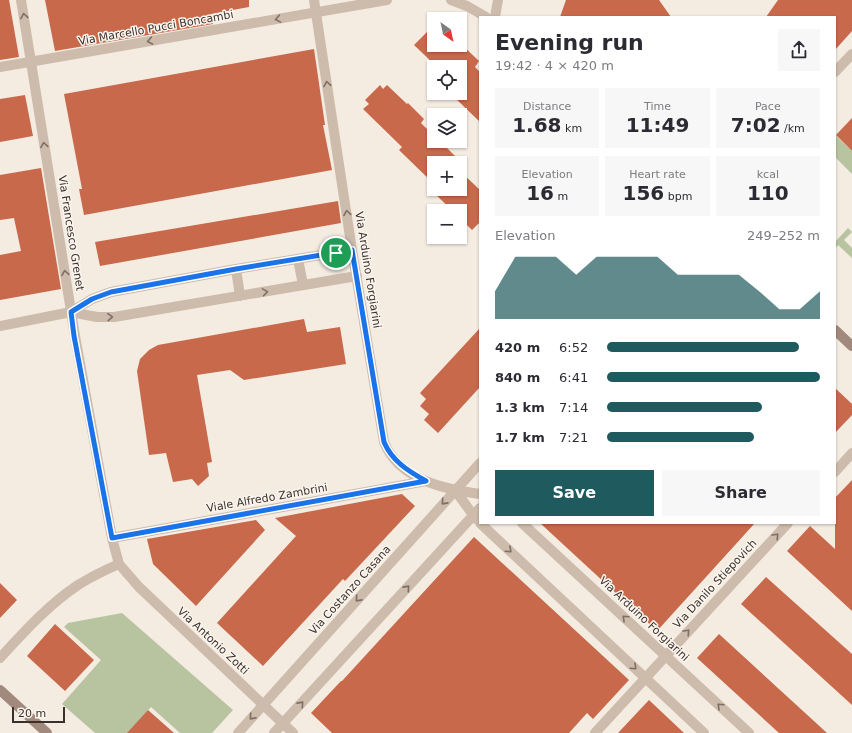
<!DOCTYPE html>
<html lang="en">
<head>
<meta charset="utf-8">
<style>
	body { margin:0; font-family:"DejaVu Sans",sans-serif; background:#f7f7f7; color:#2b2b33; height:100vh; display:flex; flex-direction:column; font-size:15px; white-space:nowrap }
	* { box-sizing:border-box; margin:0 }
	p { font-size:13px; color:#7c7c81 }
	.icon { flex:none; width:22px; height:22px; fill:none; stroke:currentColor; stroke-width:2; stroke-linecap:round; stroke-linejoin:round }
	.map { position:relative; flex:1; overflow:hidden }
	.panel { position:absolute; left:479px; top:16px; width:357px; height:508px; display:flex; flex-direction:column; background:#fff; border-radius:0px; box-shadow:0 1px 3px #0004 }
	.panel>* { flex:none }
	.needle { width:26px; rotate:147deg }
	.buttons { position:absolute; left:427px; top:12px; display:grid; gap:8px }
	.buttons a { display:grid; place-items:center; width:40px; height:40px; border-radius:0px; background:#fff; box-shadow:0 1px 3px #0004; font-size:20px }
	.scale { position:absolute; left:12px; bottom:10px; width:53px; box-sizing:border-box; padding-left:4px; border:2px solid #3b302b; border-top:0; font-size:11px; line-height:14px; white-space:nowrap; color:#3b302b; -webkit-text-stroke:3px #fbf5ee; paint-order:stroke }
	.pin { position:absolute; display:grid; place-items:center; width:34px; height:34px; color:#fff; margin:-17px; border:2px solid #fff; border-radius:50%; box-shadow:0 1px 4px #0007 }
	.round { display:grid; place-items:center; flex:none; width:42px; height:42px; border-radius:0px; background:#f7f7f7 }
	.head { display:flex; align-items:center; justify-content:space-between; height:68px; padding:0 16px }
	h1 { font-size:22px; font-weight:700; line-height:30px }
	.stats { display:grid; grid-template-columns:repeat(3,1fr); gap:6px; height:68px; padding:4px 16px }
	.stats div { display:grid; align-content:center; border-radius:0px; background:#f7f7f7; text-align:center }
	.stats b { font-size:20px; font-weight:700 }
	.stats small { font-size:11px; font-weight:400 }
	.stats p { font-size:11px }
	.chart { height:112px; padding:8px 16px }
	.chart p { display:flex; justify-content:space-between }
	.chart svg { width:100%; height:72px; margin-top:4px; fill:#1f5a5e; opacity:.7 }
	.button { display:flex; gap:8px; margin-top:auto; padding:8px 16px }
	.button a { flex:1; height:46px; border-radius:0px; background:#1f5a5e; color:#fff; font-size:16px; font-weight:700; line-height:46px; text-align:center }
	.button a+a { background:#f7f7f7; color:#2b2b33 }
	ul { padding:0 16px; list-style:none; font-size:13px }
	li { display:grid; grid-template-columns:64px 48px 1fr; align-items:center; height:30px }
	li i { height:10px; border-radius:5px; background:#1f5a5e }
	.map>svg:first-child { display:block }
</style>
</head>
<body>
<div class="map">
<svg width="852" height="733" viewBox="0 0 852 733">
	<rect width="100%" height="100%" fill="#f4ebe1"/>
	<!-- green -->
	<path fill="#b8c4a0" d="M 835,135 L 852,151 L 852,174 L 835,157 Z
		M 848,228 L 852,232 L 844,240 L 852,248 L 852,258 L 838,245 L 835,249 L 835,242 Z
		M 122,613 L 233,710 L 212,733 L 180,733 L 151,707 L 128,733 L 95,733 L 62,704 L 101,660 L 64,627 L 68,623 Z"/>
	<!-- building -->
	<path fill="#c8694b" d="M 0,0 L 9,0 L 19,57 L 0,60 Z
		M 45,0 L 249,0 L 249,7 L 211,14 L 213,24 L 55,51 Z
		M 566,0 L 659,0 L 671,17 L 560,17 Z
		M 778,0 L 852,0 L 852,31 L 835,50 L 835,17 L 766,17 Z
		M 434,25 L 434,45 L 460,45 L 460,43 L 479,61 L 475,67 L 480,72 L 480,122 L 454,97 L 457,93 L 460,93 L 460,67 L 437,67 L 414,45 Z
		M 314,49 L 325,125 L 323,125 L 332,170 L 84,215 L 79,189 L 82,189 L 64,94 Z
		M 380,85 L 383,89 L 387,85 L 407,104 L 408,103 L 424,119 L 421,123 L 434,136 L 434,141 L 440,141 L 459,160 L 456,163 L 434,163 L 434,184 L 399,150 L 402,147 L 363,109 L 369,104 L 365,100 Z
		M 25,95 L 33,136 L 0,142 L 0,99 Z
		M 852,118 L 852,151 L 836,135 Z
		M 41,168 L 61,289 L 0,300 L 0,255 L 21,251 L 14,218 L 0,220 L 0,175 Z
		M 460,171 L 480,190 L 480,222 L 472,230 L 460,218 L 460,211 L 453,211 L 436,195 L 440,190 L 439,189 L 460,189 Z
		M 338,201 L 341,223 L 100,266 L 95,242 Z
		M 304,319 L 307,332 L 340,327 L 346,364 L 244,380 L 230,370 L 197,375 L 212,462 L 207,463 L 209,476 L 198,486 L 192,479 L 173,482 L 166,453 L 149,455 L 137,371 L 140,359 L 149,350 L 158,345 Z
		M 480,328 L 480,387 L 438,433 L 424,420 L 429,414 L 420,406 L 426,399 L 420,393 Z
		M 835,388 L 852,404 L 852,415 L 835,433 Z
		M 852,480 L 852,611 L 787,551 L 810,526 L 835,549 L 835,498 Z
		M 402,494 L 415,506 L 345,581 L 343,579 L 263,666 L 217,623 L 296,536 L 275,518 Z
		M 256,520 L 265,530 L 196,606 L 153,564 L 147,539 Z
		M 540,523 L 755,523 L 657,631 Z
		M 474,537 L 629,680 L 593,719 L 587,713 L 569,733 L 332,733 L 311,713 L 341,681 L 342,681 Z
		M 766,577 L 852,654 L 852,705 L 741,604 Z
		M 0,583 L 17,600 L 0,618 Z
		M 55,624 L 94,660 L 65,691 L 27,656 Z
		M 719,634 L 827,733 L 779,733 L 697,658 Z
		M 649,700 L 684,733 L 618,733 Z
		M 148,710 L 174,733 L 127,733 Z"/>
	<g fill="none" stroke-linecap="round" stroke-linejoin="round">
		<!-- street -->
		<path stroke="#cdbbac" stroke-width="10" d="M 21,0 L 75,336 L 112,538 L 119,564 L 139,587 L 293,733
			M 314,0 L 352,250 L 384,442 C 399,480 444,489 480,494
			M 451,0 L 467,6 L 486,17
			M 495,17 L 498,0
			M 0,67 L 387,0
			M 835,72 L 852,54
			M 298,259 L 303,285
			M 236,269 L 240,296
			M 71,312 L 97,317 L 114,317 L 357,276
			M 0,326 L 71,312 L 92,299 L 111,292 L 236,269 L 352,250
			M 835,472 L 852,453
			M 455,490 L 476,519
			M 480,523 L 704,733
			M 522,523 L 749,733
			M 112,538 L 426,481
			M 0,658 C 24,632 48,605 78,585 C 91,577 105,570 119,564
			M 238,733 L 480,463
			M 274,733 L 480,508
			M 595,733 L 788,523"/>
		<!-- secondary -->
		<path stroke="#a18a7d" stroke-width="10" d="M 835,330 L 852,346
			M 0,690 L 47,733"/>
	</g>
	<!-- one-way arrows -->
	<defs><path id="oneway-chevron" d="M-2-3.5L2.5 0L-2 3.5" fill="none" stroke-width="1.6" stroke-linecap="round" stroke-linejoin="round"/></defs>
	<g stroke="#7d6f65">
		<use href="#oneway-chevron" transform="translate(24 16) rotate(-99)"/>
		<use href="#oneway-chevron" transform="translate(278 19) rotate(170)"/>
		<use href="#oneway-chevron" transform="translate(150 41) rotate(170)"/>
		<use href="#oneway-chevron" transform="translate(327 84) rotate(-99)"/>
		<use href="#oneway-chevron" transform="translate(44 145) rotate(-99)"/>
		<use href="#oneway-chevron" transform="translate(347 213) rotate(-99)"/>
		<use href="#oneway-chevron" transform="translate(65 273) rotate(-99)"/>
		<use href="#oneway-chevron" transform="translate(265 292) rotate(-9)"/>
		<use href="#oneway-chevron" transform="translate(110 317) rotate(-3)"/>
		<use href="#oneway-chevron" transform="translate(444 502) rotate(132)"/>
		<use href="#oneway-chevron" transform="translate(776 536) rotate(-47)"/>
		<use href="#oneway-chevron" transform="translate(509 550) rotate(43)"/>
		<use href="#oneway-chevron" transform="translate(407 588) rotate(-48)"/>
		<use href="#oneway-chevron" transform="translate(358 599) rotate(132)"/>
		<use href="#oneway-chevron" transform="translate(625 618) rotate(-137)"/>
		<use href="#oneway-chevron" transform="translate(687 632) rotate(-47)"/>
		<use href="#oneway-chevron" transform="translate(634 667) rotate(43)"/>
		<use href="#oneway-chevron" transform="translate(301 704) rotate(-48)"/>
		<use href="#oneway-chevron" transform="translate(720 706) rotate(-137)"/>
		<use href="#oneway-chevron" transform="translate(252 717) rotate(132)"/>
	</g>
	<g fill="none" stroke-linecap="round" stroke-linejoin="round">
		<defs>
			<path id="route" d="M 352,250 L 384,442 C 392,461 408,471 426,481 L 112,538 L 74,336 L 71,312 L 92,299 L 111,292 L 236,269 Z"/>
		</defs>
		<!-- route casing -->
		<use href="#route" stroke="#fff" stroke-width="8"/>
		<!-- route -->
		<use href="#route" stroke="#1a73e8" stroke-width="5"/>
	</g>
	<g text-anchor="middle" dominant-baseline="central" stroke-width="3" stroke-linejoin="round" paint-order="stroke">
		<!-- street labels -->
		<g font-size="11" fill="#3b302b" stroke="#fbf5ee">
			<text transform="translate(156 28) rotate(-10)">Via Marcello Pucci Boncambi</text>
			<text transform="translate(71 233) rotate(81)">Via Francesco Grenet</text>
			<text transform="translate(368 270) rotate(81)">Via Arduino Forgiarini</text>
			<text transform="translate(267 498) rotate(-10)">Viale Alfredo Zambrini</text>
			<text transform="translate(715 584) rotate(-47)">Via Danilo Stiepovich</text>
			<text transform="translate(350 590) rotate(-48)">Via Costanzo Casana</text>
			<text transform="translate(644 619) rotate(43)">Via Arduino Forgiarini</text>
			<text transform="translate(213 641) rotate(43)">Via Antonio Zotti</text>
		</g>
	</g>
</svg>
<div class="buttons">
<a><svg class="needle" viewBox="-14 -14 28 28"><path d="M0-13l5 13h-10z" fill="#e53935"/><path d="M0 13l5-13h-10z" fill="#7c7c81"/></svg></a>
<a><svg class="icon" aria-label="locate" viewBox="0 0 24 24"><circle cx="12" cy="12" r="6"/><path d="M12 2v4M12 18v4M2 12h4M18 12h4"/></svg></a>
<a><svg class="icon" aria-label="layers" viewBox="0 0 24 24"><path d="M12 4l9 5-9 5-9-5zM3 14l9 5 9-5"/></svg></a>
<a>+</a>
<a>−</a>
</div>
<div class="scale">20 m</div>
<div class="pin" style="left:336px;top:253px;background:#1e9e55"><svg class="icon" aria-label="arrive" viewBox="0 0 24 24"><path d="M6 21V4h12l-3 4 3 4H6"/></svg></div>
<section class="panel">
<div class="head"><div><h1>Evening run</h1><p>19:42 · 4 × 420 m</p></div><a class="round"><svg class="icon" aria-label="share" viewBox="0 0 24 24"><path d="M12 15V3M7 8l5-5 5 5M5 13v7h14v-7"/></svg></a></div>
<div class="stats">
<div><p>Distance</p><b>1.68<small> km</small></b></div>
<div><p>Time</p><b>11:49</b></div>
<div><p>Pace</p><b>7:02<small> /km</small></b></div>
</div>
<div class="stats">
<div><p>Elevation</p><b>16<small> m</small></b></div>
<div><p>Heart rate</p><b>156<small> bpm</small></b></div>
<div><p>kcal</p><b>110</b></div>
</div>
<div class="chart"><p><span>Elevation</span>249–252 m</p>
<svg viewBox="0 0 160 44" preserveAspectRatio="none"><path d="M0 44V27L10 6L20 6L30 6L40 17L50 6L60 6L70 6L80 6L90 17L100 17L110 17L120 17L130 27L140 38L150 38L160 27V44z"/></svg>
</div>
<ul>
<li><b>420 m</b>6:52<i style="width:90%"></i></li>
<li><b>840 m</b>6:41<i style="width:100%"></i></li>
<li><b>1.3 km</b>7:14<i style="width:73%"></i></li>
<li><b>1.7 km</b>7:21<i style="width:69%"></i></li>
</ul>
<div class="button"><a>Save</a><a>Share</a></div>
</section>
</div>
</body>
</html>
